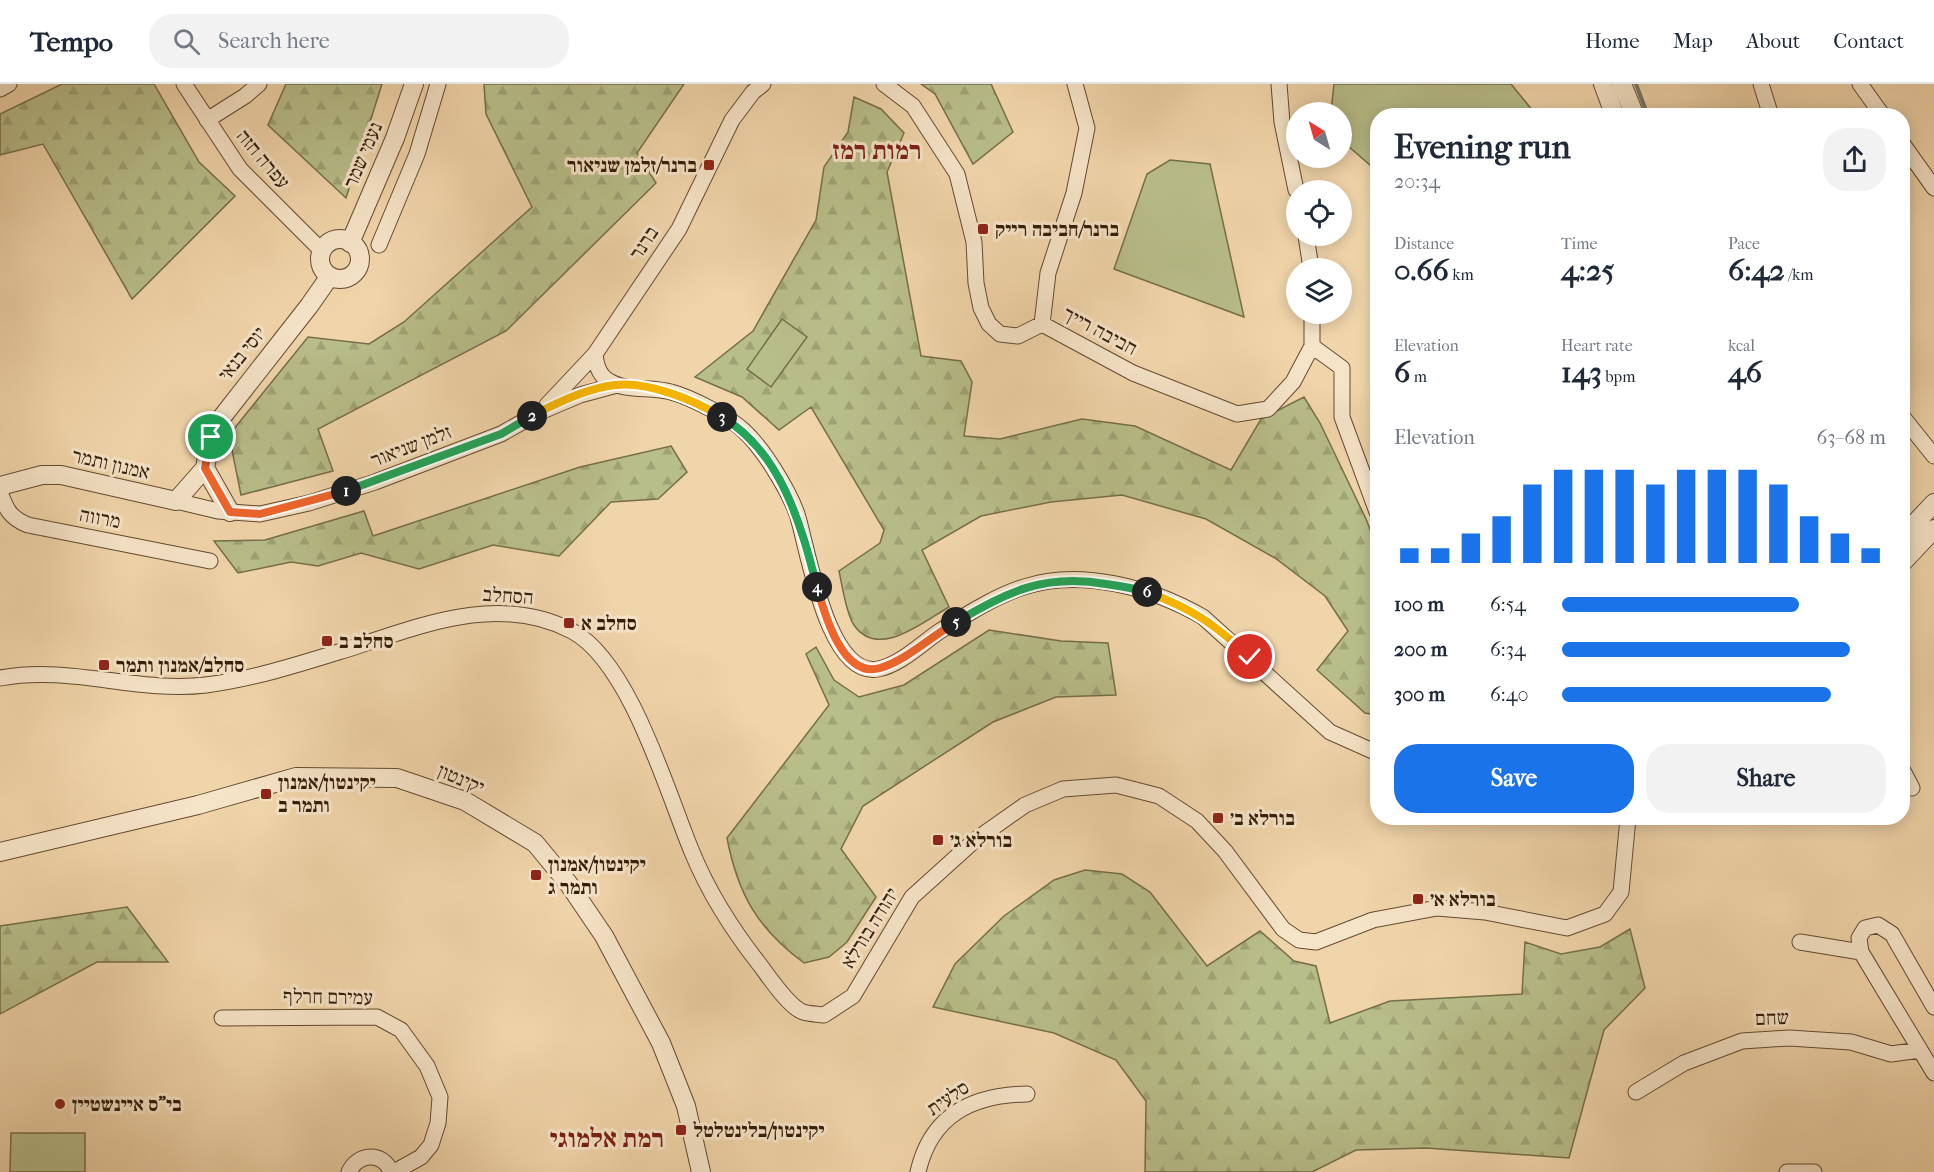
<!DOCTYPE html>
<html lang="en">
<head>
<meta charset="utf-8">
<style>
	body { margin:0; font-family:"IM FELL French Canon","Frank Ruhl Libre",serif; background:#f2f2f3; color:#1f2937; height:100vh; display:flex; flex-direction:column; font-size:22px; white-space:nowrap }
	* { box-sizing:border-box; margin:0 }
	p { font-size:20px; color:#747a83 }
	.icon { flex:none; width:33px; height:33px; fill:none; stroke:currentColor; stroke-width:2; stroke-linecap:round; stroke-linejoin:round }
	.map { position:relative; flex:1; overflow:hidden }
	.side { position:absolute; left:1370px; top:24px; width:540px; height:717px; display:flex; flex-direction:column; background:#fff; border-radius:24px; box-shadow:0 3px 15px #0003 }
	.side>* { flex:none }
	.needle { width:39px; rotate:323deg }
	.controls { position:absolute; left:1286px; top:18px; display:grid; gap:12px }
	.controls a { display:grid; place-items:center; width:66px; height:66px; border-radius:50%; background:#fff; box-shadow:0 3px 15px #0003; font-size:30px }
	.pin { position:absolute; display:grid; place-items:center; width:51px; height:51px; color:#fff; margin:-26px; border:3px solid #fff; border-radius:50%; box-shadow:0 2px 6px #0007 }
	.km { position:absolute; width:30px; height:30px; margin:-15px; border-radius:50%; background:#222; color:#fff; font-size:16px; line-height:30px; text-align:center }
	.round { display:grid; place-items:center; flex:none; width:63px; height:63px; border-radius:24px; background:#f2f2f3 }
	.summary { display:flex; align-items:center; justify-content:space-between; height:102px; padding:0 24px }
	h1 { font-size:33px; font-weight:700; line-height:45px }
	.metrics { display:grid; grid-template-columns:repeat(3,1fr); gap:9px; height:102px; padding:6px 24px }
	.metrics div { display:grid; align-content:center }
	.metrics b { font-size:30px; font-weight:700 }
	.metrics small { font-size:16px; font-weight:400 }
	.metrics p { font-size:16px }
	.chart { height:168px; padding:12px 24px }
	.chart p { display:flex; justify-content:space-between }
	.chart svg { width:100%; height:108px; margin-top:6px; stroke:#1a73e8; stroke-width:6 }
	.action { display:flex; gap:12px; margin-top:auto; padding:12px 24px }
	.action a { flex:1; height:69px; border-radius:24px; background:#1a73e8; color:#fff; font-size:24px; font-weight:700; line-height:69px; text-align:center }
	.action a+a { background:#f2f2f3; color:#1f2937 }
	ul { padding:0 24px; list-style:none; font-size:20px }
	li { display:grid; grid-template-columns:96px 72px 1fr; align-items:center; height:45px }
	li i { height:15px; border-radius:8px; background:#1a73e8 }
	header { display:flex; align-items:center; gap:36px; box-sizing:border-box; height:84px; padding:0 30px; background:#fff; border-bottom:2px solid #e0e1e3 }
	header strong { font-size:28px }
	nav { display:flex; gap:33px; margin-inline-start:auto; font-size:21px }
	.search { width:420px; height:54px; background:#f2f2f3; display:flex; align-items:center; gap:15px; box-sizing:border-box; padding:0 21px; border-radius:24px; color:#747a83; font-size:22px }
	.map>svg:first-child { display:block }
</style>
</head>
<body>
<header>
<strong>Tempo</strong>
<div class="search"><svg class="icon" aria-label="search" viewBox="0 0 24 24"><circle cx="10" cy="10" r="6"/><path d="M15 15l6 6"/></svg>Search here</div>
<nav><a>Home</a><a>Map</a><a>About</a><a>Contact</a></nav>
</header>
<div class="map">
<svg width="1934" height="1088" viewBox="0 0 1934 1088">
	<defs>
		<pattern id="forest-firs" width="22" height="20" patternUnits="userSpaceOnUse" patternTransform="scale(1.5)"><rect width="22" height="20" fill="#b8be8a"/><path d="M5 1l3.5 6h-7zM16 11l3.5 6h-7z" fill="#9fa376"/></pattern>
	</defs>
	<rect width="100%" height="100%" fill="#f1d5aa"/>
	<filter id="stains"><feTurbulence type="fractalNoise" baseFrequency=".00333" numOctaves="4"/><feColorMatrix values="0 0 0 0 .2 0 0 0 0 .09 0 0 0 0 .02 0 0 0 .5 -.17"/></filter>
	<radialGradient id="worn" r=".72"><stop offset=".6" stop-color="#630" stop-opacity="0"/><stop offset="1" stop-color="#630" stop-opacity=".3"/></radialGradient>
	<!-- forest -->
	<path fill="url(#forest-firs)" stroke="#766e4a" stroke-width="1.5" d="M 62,0 L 154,0 L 199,78 L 235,112 L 132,215 L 43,60 L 0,71 L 0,30 Z
		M 286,0 L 382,0 L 346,114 L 268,41 Z
		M 484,0 L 684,0 L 637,69 L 656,99 L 506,247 L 318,345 L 333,387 L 241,411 L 229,351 L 308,253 L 369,260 L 404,238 L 532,123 L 486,30 Z
		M 921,0 L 991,0 L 1013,48 L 973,80 L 935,10 Z
		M 854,13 L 881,25 L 904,49 L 887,88 L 921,272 L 961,277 L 972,298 L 964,352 L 1000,355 L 1082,335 L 1135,342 L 1231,386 L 1261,335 L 1304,313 L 1320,339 L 1366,435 L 1377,463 L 1377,631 L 1365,629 L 1317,586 L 1348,547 L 1325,512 L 1275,474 L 1206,435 L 1122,411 L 1051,418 L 981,432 L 922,466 L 949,523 C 923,538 878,576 854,541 C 846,530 842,500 839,487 L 880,459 L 884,446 L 811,323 L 779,346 L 742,313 L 695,293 L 753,247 L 816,136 L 824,83 L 848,48 Z
		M 671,362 L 687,388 L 658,415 L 611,418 L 559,472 L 493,461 L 419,485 L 361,469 L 318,482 L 291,478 L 238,489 L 214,457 L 265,456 L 364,427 L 373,452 L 580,383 Z
		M 989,546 L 1061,557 L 1108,559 L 1116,611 L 1056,613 L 993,638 L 863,722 L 841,765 L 876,813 L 847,858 L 829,873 L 804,879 C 758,845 738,811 727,754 L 829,621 L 806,570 L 816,563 L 834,596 L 859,613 L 904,601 Z
		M 1085,786 L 1122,790 L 1150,808 L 1207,882 L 1260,847 L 1294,877 L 1316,882 L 1330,939 L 1390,917 L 1522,910 L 1525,858 L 1561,870 L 1600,863 L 1630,845 L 1645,904 L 1604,946 L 1569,1074 L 1426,1064 L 1356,1066 L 1312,1088 L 1145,1088 L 1146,1017 L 1116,976 L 1054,949 L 933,923 L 955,880 L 1004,832 L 1054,796 Z
		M 127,823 L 168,878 L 97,878 L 0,930 L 0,842 Z"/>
	<!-- green -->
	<path fill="#b8be8a" stroke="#766e4a" stroke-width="1.5" d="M 1334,0 L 1511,0 L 1533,27 L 1529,32 L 1377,32 L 1377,87 L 1341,56 L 1341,28 L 1331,28 Z
		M 1170,76 L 1210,80 L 1244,233 L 1114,185 L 1147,90 Z
		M 782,235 L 807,253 L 771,303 L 747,285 Z
		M 11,1049 L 85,1049 L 85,1088 L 10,1088 Z"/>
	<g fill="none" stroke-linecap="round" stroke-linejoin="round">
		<!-- stream -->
		<path stroke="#747970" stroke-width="4" d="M 1636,0 L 1648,32"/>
		<defs>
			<path id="minor" d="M 184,0 L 240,85 L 322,167
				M 884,0 L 913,22 L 957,90 L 974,158 L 976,199 L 981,224 L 989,240 L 1000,250 L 1018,252 L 1042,240
				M 1279,0 L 1282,38 L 1296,106
				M 1761,0 L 1771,32
				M 1860,0 L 1883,32
				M 0,5 L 9,0
				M 207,36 L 245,12 L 259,0
				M 1902,59 L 1934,104
				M 1306,152 L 1311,184
				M 379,161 L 417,70 L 438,0
				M 1042,240 L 1133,289 L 1237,330 L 1268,325 L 1293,298 L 1312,262 L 1312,230
				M 1042,240 L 1048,189 L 1074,109 L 1087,44 L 1075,0
				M 1312,262 L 1342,284 L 1342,333 L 1377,428
				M 595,270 C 596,280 599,292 609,297 C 626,308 652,302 671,308 C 690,313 729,333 743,346 C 763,364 788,405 797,430 C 808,464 827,594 878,585 C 900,581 922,559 940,547 C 966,531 995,512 1024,503 C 1081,484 1153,504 1203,533 L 1330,648 L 1377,669
				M 547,321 L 595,270 L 679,145 L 732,36 L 753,8 L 763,0
				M 1902,332 L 1934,372
				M 0,408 C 6,425 10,434 28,441 L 210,477
				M 176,417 L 218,427 L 260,430 L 309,419 L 375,398 L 501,350 L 540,328 L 580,311 L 617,301
				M 0,594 C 71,581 136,609 206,601 C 253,595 300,580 345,566 C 418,543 497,508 572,547 C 630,578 667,708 692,768 C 708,807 734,848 760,881 C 769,893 789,923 803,928 C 809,930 817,930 824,931 L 853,912 L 912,813 L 974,757 L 1025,721 L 1063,705 L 1116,701 L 1159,712 L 1197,737 L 1225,767 L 1283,845 L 1299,856 L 1316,858 L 1373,836 L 1437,824 L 1485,828 L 1567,844 L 1605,830 L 1621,808 L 1628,734
				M 1902,685 L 1912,704
				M 1800,858 L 1861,868
				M 1934,923 L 1892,850 L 1878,841 L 1865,844 L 1859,854 L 1861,868 L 1934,989
				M 222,934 L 377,933 L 401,946 L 427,982 L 440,1013 L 438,1039 L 431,1061 L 421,1073 L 394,1088
				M 1636,1008 L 1684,979 L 1742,957 L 1789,954 L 1851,958 L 1891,970 L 1920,966
				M 349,1088 C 358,1069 383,1067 391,1088
				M 918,1088 C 931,1031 972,1011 1027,1010
				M 1787,1088 L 1814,1088"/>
			<path id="tertiary" d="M 1603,0 L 1615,32
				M 1622,0 L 1635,32
				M320 175a20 20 0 1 1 40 0a20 20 0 1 1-40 0Z
				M 350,159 L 395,54 L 414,0
				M 205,384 L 230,428
				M 0,402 L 42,391 L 61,391 L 176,417 L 205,384 L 211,353 L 219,337 L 309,222 L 330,192
				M 1902,453 L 1934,419
				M 1902,479 L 1934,445
				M 0,768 L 198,721 L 296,693 L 397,694 L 465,717 L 535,759 L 568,799 L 604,852 L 661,959 L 686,1022 L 701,1088"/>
		</defs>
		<!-- minor casing -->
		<use href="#minor" stroke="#624b31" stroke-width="17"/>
		<!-- tertiary casing -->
		<use href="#tertiary" stroke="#624b31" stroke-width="20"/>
		<!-- minor -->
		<use href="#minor" stroke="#f6e4c8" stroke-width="15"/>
		<!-- tertiary -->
		<use href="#tertiary" stroke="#f6e4c8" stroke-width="18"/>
	</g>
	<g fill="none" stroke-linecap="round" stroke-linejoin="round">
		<defs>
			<path id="split-1" d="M 211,353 L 205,384 L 230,428 L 260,430 L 346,407"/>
			<path id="split-2" d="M 346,407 L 501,350 L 532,332"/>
			<path id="split-3" d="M 532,332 C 556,319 588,304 615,301 C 648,297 694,316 722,333"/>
			<path id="split-4" d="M 722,333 C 781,368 801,440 817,503"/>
			<path id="split-5" d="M 817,503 C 824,528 842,595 880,584 C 907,576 932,552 956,538"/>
			<path id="split-6" d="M 956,538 C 1008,508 1044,489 1106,500 C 1120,502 1134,504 1147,508"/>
			<path id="split-7" d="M 1147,508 C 1193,525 1214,540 1250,573"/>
		</defs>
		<!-- split-1 casing -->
		<use href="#split-1" stroke="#fff" stroke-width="12"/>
		<!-- split-2 casing -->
		<use href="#split-2" stroke="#fff" stroke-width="12"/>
		<!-- split-3 casing -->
		<use href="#split-3" stroke="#fff" stroke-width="12"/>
		<!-- split-4 casing -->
		<use href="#split-4" stroke="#fff" stroke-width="12"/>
		<!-- split-5 casing -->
		<use href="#split-5" stroke="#fff" stroke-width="12"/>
		<!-- split-6 casing -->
		<use href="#split-6" stroke="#fff" stroke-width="12"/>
		<!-- split-7 casing -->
		<use href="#split-7" stroke="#fff" stroke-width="12"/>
		<!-- split-1 -->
		<use href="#split-1" stroke="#f0652b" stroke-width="8"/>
		<!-- split-2 -->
		<use href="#split-2" stroke="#22a559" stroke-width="8"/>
		<!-- split-3 -->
		<use href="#split-3" stroke="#f5b400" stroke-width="8"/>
		<!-- split-4 -->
		<use href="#split-4" stroke="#22a559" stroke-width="8"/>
		<!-- split-5 -->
		<use href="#split-5" stroke="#f0652b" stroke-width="8"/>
		<!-- split-6 -->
		<use href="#split-6" stroke="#22a559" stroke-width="8"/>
		<!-- split-7 -->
		<use href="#split-7" stroke="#f5b400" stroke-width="8"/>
	</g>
	<!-- markers -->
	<g fill="#8f2418" stroke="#f6e4c8" stroke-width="2">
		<rect x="703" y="75" width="12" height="12" rx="3"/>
		<rect x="977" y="139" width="12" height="12" rx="3"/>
		<rect x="563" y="533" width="12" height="12" rx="3"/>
		<rect x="321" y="551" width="12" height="12" rx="3"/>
		<rect x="98" y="575" width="12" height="12" rx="3"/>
		<rect x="260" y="704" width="12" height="12" rx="3"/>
		<rect x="1212" y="728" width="12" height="12" rx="3"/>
		<rect x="932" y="750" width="12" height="12" rx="3"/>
		<rect x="530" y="785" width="12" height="12" rx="3"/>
		<rect x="1412" y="809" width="12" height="12" rx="3"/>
		<circle cx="60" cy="1020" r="6"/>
		<rect x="675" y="1040" width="12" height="12" rx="3"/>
	</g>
	<g text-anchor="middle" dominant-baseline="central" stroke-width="6" stroke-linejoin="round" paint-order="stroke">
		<!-- street labels -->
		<g font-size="20" fill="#331d09" stroke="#f6e4c8">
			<text transform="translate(363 71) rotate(-67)">נעמי שמר</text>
			<text transform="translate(263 75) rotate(50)">עפרה חזה</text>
			<text transform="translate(644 159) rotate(-56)">ברנר</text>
			<text transform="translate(1100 247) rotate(28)">חביבה רייך</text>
			<text transform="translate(242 270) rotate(-51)">יוסי בנאי</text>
			<text transform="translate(411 362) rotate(-21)">זלמן שניאור</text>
			<text transform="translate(111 380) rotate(13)">אמנון ותמר</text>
			<text transform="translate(100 434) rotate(11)">מרווה</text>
			<text transform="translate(508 512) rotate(4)">הסחלב</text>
			<text transform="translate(461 695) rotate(23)">יקינטון</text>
			<text transform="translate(870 844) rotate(-58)">יהודה בורלא</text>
			<text transform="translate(328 913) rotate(1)">עמירם חרלף</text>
			<text transform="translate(1772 934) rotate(-2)">שחם</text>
			<text transform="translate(948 1014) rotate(-34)">סלעית</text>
		</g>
		<!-- poi labels -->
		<g font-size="20" font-weight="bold" fill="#331d09" stroke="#f6e4c8" text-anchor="start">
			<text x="697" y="81" text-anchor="end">ברנר/זלמן שניאור</text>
			<text x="995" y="145">ברנר/חביבה רייק</text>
			<text x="581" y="539">סחלב א</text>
			<text x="339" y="557">סחלב ב</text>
			<text x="116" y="581">סחלב/אמנון ותמר</text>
			<text x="278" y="698">יקינטון/אמנון<tspan x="278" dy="23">ותמר ב</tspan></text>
			<text x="1230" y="734">בורלא ב׳</text>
			<text x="950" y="756">בורלא ג׳</text>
			<text x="548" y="780">יקינטון/אמנון<tspan x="548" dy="23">ותמר ג</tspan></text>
			<text x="1430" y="815">בורלא א׳</text>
			<text x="72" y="1020">בי"ס איינשטיין</text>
			<text x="693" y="1046">יקינטון/בלינטלטל</text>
		</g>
		<!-- district labels -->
		<g font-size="26" font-weight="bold" fill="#7a1f14" stroke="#f6e4c8">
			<text x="877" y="66">רמות רמז</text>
			<text x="607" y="1054">רמת אלמוגי</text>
		</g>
	</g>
	<rect width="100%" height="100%" filter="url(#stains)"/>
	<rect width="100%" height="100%" fill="url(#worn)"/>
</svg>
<div class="controls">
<a><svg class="needle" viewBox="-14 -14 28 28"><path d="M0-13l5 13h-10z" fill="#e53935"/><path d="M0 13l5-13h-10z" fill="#747a83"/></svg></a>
<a><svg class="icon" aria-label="locate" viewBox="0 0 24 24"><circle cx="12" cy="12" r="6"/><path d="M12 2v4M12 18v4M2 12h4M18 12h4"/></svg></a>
<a><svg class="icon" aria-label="layers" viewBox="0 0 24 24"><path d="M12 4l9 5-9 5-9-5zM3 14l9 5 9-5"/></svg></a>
</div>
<div class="pin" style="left:211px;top:353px;background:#1e9e55"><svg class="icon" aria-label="arrive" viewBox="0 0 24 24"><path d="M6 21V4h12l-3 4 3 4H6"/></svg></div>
<div class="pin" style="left:1250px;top:573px;background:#d93025"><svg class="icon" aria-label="check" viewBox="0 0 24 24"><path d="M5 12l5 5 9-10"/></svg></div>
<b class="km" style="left:346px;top:407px">1</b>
<b class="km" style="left:532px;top:332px">2</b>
<b class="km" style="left:722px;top:333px">3</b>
<b class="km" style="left:817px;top:503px">4</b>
<b class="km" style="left:956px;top:538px">5</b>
<b class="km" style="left:1147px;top:508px">6</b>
<section class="side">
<div class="summary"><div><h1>Evening run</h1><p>20:34</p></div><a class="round"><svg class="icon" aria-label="share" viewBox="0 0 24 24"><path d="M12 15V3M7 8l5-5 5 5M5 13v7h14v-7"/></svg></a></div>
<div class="metrics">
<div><p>Distance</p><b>0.66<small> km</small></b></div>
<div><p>Time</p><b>4:25</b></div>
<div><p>Pace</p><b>6:42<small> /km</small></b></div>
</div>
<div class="metrics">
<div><p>Elevation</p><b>6<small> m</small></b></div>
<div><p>Heart rate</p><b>143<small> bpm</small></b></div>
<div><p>kcal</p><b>46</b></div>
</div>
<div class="chart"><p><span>Elevation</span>63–68 m</p>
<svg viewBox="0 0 160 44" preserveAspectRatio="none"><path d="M5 44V38M15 44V38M25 44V32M35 44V25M45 44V12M55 44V6M65 44V6M75 44V6M85 44V12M95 44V6M105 44V6M115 44V6M125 44V12M135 44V25M145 44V32M155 44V38"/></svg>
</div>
<ul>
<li><b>100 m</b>6:54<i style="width:73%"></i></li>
<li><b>200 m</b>6:34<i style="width:89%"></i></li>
<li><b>300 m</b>6:40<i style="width:83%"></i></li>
</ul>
<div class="action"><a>Save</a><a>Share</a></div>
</section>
</div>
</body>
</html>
